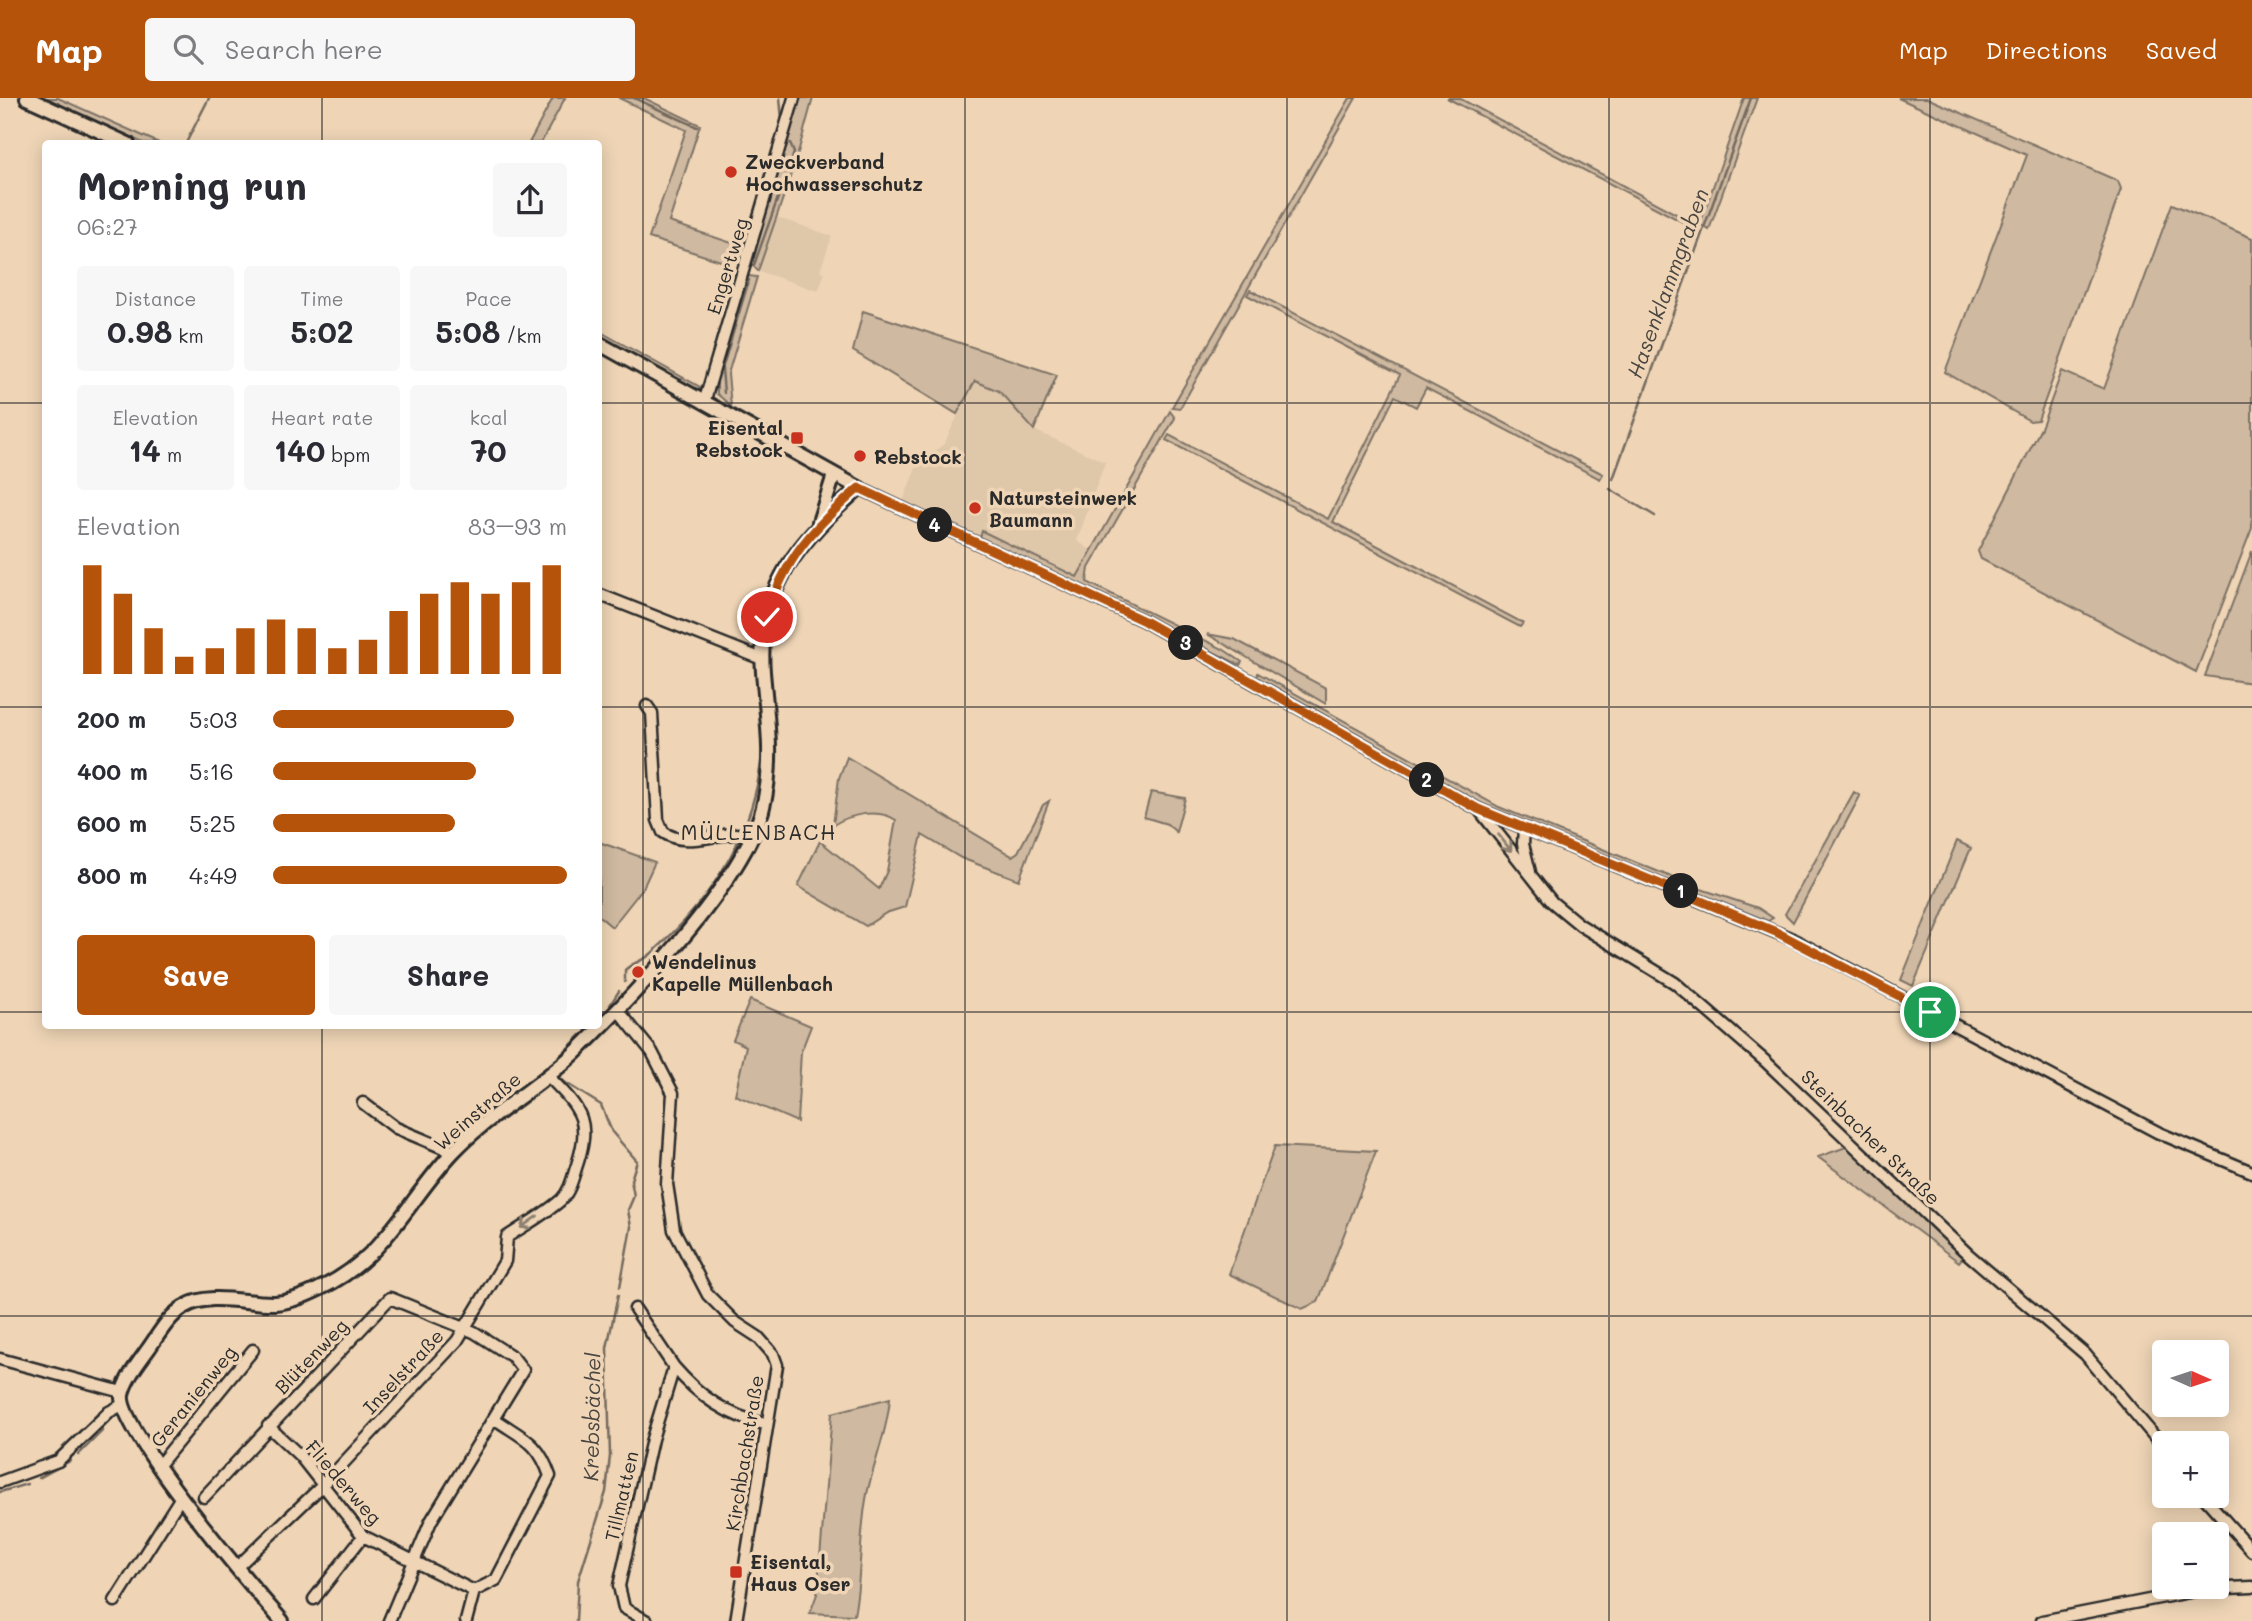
<!DOCTYPE html>
<html lang="en">
<head>
<meta charset="utf-8">
<style>
	body { margin:0; font-family:Mali,sans-serif; background:#f7f7f7; color:#2b2b33; height:100vh; display:flex; flex-direction:column; font-size:26px; white-space:nowrap }
	* { box-sizing:border-box; margin:0 }
	p { font-size:23px; color:#7c7c81 }
	.icon { flex:none; width:38px; height:38px; fill:none; stroke:currentColor; stroke-width:2; stroke-linecap:round; stroke-linejoin:round }
	.map { position:relative; flex:1; overflow:hidden }
	.drawer { position:absolute; left:42px; top:42px; width:560px; height:889px; display:flex; flex-direction:column; background:#fff; border-radius:7px; box-shadow:0 4px 18px #0003 }
	.drawer>* { flex:none }
	.needle { width:46px; rotate:93deg }
	.buttons { position:absolute; left:2152px; top:1242px; display:grid; gap:14px }
	.buttons a { display:grid; place-items:center; width:77px; height:77px; border-radius:7px; background:#fff; box-shadow:0 4px 18px #0003; font-size:35px }
	.pin { position:absolute; display:grid; place-items:center; width:60px; height:60px; color:#fff; margin:-30px; border:4px solid #fff; border-radius:50%; box-shadow:0 2px 7px #0007 }
	.km { position:absolute; width:35px; height:35px; margin:-18px; border-radius:50%; background:#222; color:#fff; font-size:19px; line-height:35px; text-align:center }
	.round { display:grid; place-items:center; flex:none; width:74px; height:74px; border-radius:7px; background:#f7f7f7 }
	.headline { display:flex; align-items:center; justify-content:space-between; height:119px; padding:0 35px }
	h1 { font-size:38px; font-weight:700; line-height:52px }
	.stats { display:grid; grid-template-columns:repeat(3,1fr); gap:10px; height:119px; padding:7px 35px }
	.stats div { display:grid; align-content:center; border-radius:7px; background:#f7f7f7; text-align:center }
	.stats b { font-size:30px; font-weight:700 }
	.stats small { font-size:19px; font-weight:400 }
	.stats p { font-size:19px }
	.chart { height:196px; padding:14px 35px }
	.chart p { display:flex; justify-content:space-between }
	.chart svg { width:100%; height:126px; margin-top:7px; stroke:#b45309; stroke-width:6 }
	.button { display:flex; gap:14px; margin-top:auto; padding:14px 35px }
	.button a { flex:1; height:80px; border-radius:7px; background:#b45309; color:#fff; font-size:28px; font-weight:700; line-height:80px; text-align:center }
	.button a+a { background:#f7f7f7; color:#2b2b33 }
	ul { padding:0 35px; list-style:none; font-size:23px }
	li { display:grid; grid-template-columns:112px 84px 1fr; align-items:center; height:52px }
	li i { height:18px; border-radius:9px; background:#b45309 }
	header { display:flex; align-items:center; gap:42px; box-sizing:border-box; height:98px; padding:0 35px; background:#b45309; color:#fff }
	header strong { font-size:33px }
	nav { display:flex; gap:38px; margin-inline-start:auto; font-size:24px }
	.search { width:490px; height:63px; background:#f7f7f7; display:flex; align-items:center; gap:18px; box-sizing:border-box; padding:0 24px; border-radius:7px; color:#7c7c81; font-size:26px }
	.map>svg:first-child { display:block }
</style>
</head>
<body>
<header>
<strong>Map</strong>
<div class="search"><svg class="icon" aria-label="search" viewBox="0 0 24 24"><circle cx="10" cy="10" r="6"/><path d="M15 15l6 6"/></svg>Search here</div>
<nav><a>Map</a><a>Directions</a><a>Saved</a></nav>
</header>
<div class="map">
<svg width="2252" height="1523" viewBox="0 0 2252 1523">
	<rect width="100%" height="100%" fill="#efd5b6"/>
	<filter id="ink" filterUnits="userSpaceOnUse"><feTurbulence type="fractalNoise" baseFrequency=".0143" numOctaves="2"/><feDisplacementMap in="SourceGraphic" scale="14" xChannelSelector="R" yChannelSelector="G"/><feConvolveMatrix kernelMatrix="1 2 1 2 8 2 1 2 1" color-interpolation-filters="sRGB"/></filter>
	<g filter="url(#ink)">
		<!-- built -->
		<path fill="#dfc7aa" d="M 776,119 L 832,138 L 820,173 L 825,175 L 818,193 L 758,173 Z
			M 975,282 L 999,293 L 1034,332 L 1105,364 L 1077,443 L 1091,452 L 1077,479 L 982,433 L 980,440 L 903,403 L 917,367 L 944,346 Z"/>
		<!-- green -->
		<path fill="#cfb9a0" stroke="#7d7266" stroke-width="2" d="M 41,0 L 58,0 L 159,45 L 143,45 Z
			M 553,0 L 565,0 L 541,45 L 529,45 Z
			M 619,0 L 644,0 L 700,27 L 669,124 L 738,147 L 730,166 L 649,140 L 686,32 Z
			M 797,0 L 813,0 L 796,62 L 758,173 L 750,165 L 791,32 Z
			M 1350,0 L 1356,0 L 1183,305 L 1180,310 L 1172,309 Z
			M 1447,0 L 1459,0 L 1693,125 L 1692,129 Z
			M 1744,0 L 1757,0 L 1709,132 L 1700,126 Z
			M 1898,0 L 1927,0 L 2118,83 L 2121,91 L 2038,322 L 2030,323 L 1945,274 L 2027,57 Z
			M 2172,106 L 2252,140 L 2252,430 L 2196,574 L 1981,461 L 1978,453 L 2041,330 L 2062,273 L 2104,291 Z
			M 749,178 L 757,179 L 728,276 L 731,308 L 717,296 L 717,276 L 744,182 Z
			M 1250,192 L 1603,376 L 1600,381 L 1426,290 L 1416,309 L 1395,298 L 1333,424 L 1523,525 L 1520,529 L 1166,342 L 1169,337 L 1328,421 L 1400,277 L 1247,197 Z
			M 863,213 L 1057,277 L 1034,332 L 999,293 L 975,283 L 957,316 L 853,253 Z
			M 599,233 L 700,289 L 701,295 L 599,239 Z
			M 1170,313 L 1175,320 L 1089,470 L 1087,484 L 1223,551 L 1242,564 L 1240,567 L 980,440 L 982,433 L 1077,479 Z
			M 2252,453 L 2252,585 L 2205,578 Z
			M 1207,536 L 1234,541 L 1326,590 L 1326,606 Z
			M 1258,575 L 1499,709 L 1701,791 L 1758,810 L 1773,820 L 1768,823 L 1491,711 L 1257,579 Z
			M 847,659 L 1012,758 L 1018,754 L 1043,707 L 1049,703 L 1019,782 L 961,760 L 922,737 L 905,809 L 886,815 L 866,828 L 798,788 L 820,743 L 879,791 L 887,773 L 896,722 C 879,710 851,716 833,727 L 839,680 Z
			M 1151,694 L 1185,700 L 1176,734 L 1167,726 L 1144,719 Z
			M 1854,694 L 1860,698 L 1793,824 L 1785,816 Z
			M 1957,743 L 1971,750 L 1913,888 L 1901,882 Z
			M 599,744 L 655,764 L 643,790 L 612,829 L 599,818 Z
			M 750,902 L 811,928 L 801,954 L 797,1024 L 735,997 L 746,948 L 733,942 Z
			M 1275,1048 L 1376,1053 L 1318,1204 L 1302,1211 L 1229,1176 Z
			M 1849,1048 L 1964,1158 L 1959,1164 L 1818,1059 Z
			M 890,1300 C 887,1334 874,1364 867,1396 C 859,1436 862,1477 854,1517 L 810,1515 L 817,1496 L 832,1315 Z"/>
		<g fill="none" stroke-linecap="round" stroke-linejoin="round">
			<!-- stream -->
			<path stroke="#746a5f" stroke-width="2.5" d="M 634,0 L 697,29
				M 780,0 L 782,22
				M 187,43 L 209,0
				M 754,167 L 794,55 L 790,45
				M 724,295 L 722,271 L 749,182
				M 1613,381 L 1751,0
				M 1610,391 L 1655,418
				M 625,884 L 625,872 C 633,864 644,863 652,855 C 711,802 755,735 762,655
				M 610,907 L 619,893
				M 598,919 L 605,913
				M 588,930 L 590,928
				M 560,958 L 581,937
				M 558,980 L 601,1007 L 612,1034 L 637,1063 L 631,1082 L 634,1098 L 628,1112 L 631,1129 L 620,1189
				M 78,1357 L 102,1333
				M 39,1380 L 70,1363
				M 0,1394 L 27,1386
				M 576,1523 L 578,1483 L 606,1394 L 610,1358 L 607,1250 L 618,1197"/>
			<defs>
				<path id="minor" d="M 704,305 L 794,0
					M 859,390 L 1144,523 L 1478,711 L 1790,840 L 2159,1035 L 2252,1074
					M 598,496 L 762,561
					M 647,608 L 652,615 L 658,722 L 663,734 C 690,753 723,728 752,739
					M 1480,713 L 1552,804 L 1580,827 L 1675,885 L 1765,963 L 1969,1157 L 2085,1256 L 2165,1351
					M 1524,731 L 1523,746 L 1530,774
					M 618,912 L 652,954 L 673,995 L 667,1086 L 674,1132 L 708,1197 L 735,1224 L 758,1239 L 773,1256 L 777,1267 L 736,1523
					M 363,1005 L 396,1030 L 453,1054
					M 635,1211 L 674,1269
					M 0,1261 L 122,1294
					M 268,1328 L 300,1358 L 363,1438 L 474,1493
					M 159,1367 L 253,1252
					M 0,1384 L 58,1363 L 109,1314 L 122,1307
					M 2203,1398 L 2252,1453
					M 204,1399 L 390,1200 L 474,1234 L 513,1259 L 523,1272 L 431,1423 L 389,1523
					M 236,1470 L 324,1386 L 457,1243 L 505,1163 L 507,1139 C 525,1127 545,1116 561,1102 C 569,1094 572,1083 575,1073 C 592,1024 583,1013 548,978
					M 314,1501 L 363,1438
					M 115,1503 L 181,1399
					M 466,1523 L 474,1493 L 496,1482 L 550,1378 C 538,1343 524,1341 495,1321
					M 647,1523 L 624,1510 L 619,1488 L 652,1341 L 674,1269 C 699,1298 727,1318 765,1326
					M 2042,1523 L 2205,1491 L 2252,1489"/>
				<path id="major" d="M 27,0 L 128,46
					M 819,424 L 834,377
					M 282,1523 C 254,1491 117,1331 122,1297 C 125,1281 139,1264 149,1250 C 159,1236 168,1219 184,1209 C 211,1193 245,1206 275,1205 C 291,1204 305,1198 319,1191 C 386,1160 406,1104 453,1054 C 490,1015 541,989 579,951 C 635,896 740,787 762,713 C 775,665 767,622 763,574 C 756,491 801,441 859,390 L 598,245"/>
			</defs>
			<!-- minor casing -->
			<use href="#minor" stroke="#2b2b2b" stroke-width="15"/>
			<!-- major casing -->
			<use href="#major" stroke="#2b2b2b" stroke-width="18"/>
			<!-- minor -->
			<use href="#minor" stroke="#efd5b6" stroke-width="10"/>
			<!-- major -->
			<use href="#major" stroke="#efd5b6" stroke-width="12"/>
		</g>
		<!-- one-way arrows -->
		<defs><path id="oneway-shaft" d="M-6 0H5M1.5-3L5.5 0L1.5 3" fill="none" stroke-width="1.6" stroke-linecap="round" stroke-linejoin="round" transform="scale(1.75)"/></defs>
		<g stroke="#8d8070">
			<use href="#oneway-shaft" transform="translate(1505 745) rotate(52)"/>
			<use href="#oneway-shaft" transform="translate(529 1124) rotate(145)"/>
		</g>
	</g>
	<g fill="none" stroke-linecap="round" stroke-linejoin="round" filter="url(#ink)">
		<defs>
			<path id="route" d="M 767,519 C 784,460 814,429 859,390 L 1144,523 L 1478,711 L 1776,834 L 1930,914"/>
		</defs>
		<!-- route casing -->
		<use href="#route" stroke="#fff" stroke-width="14"/>
		<!-- route -->
		<use href="#route" stroke="#b45309" stroke-width="9"/>
	</g>
	<!-- grid -->
	<path fill="none" stroke="#2b2b2b" stroke-width="2" stroke-opacity="0.55" d="M 322,0 L 322,46M 643,0 L 643,1523M 965,0 L 965,1523M 1287,0 L 1287,1523M 1609,0 L 1609,1523M 1930,0 L 1930,1523M 0,305 L 46,305M 598,305 L 2252,305M 0,609 L 46,609M 598,609 L 2252,609M 0,914 L 46,914M 598,914 L 2252,914M 322,928 L 322,1523M 0,1218 L 2252,1218"/>
	<!-- markers -->
	<g fill="#c8321e" stroke="#efd5b6" stroke-width="2.5">
		<circle cx="731" cy="74" r="7"/>
		<rect x="790" y="333" width="14" height="14" rx="3.5"/>
		<circle cx="860" cy="358" r="7"/>
		<circle cx="975" cy="410" r="7"/>
		<circle cx="638" cy="874" r="7"/>
		<rect x="729" y="1467" width="14" height="14" rx="3.5"/>
	</g>
	<g text-anchor="middle" dominant-baseline="central" stroke-width="7" stroke-linejoin="round" paint-order="stroke">
		<!-- poi labels -->
		<g font-size="19" font-weight="bold" fill="#2b2b2b" stroke="#efd5b6" text-anchor="start">
			<text x="745" y="63">Zweckverband<tspan x="745" dy="22">Hochwasserschutz</tspan></text>
			<text x="783" y="329" text-anchor="end">Eisental<tspan x="783" dy="22">Rebstock</tspan></text>
			<text x="874" y="358">Rebstock</text>
			<text x="989" y="399">Natursteinwerk<tspan x="989" dy="22">Baumann</tspan></text>
			<text x="652" y="863">Wendelinus<tspan x="652" dy="22">Kapelle Müllenbach</tspan></text>
			<text x="750" y="1463">Eisental,<tspan x="750" dy="22">Haus Oser</tspan></text>
		</g>
		<!-- street labels -->
		<g font-size="19" fill="#2b2b2b" stroke="#efd5b6">
			<text transform="translate(727 168) rotate(-73)">Engertweg</text>
			<text transform="translate(477 1013) rotate(-41)">Weinstraße</text>
			<text transform="translate(1871 1039) rotate(44)">Steinbacher Straße</text>
			<text transform="translate(311 1258) rotate(-46)">Blütenweg</text>
			<text transform="translate(403 1273) rotate(-47)">Inselstraße</text>
			<text transform="translate(193 1298) rotate(-51)">Geranienweg</text>
			<text transform="translate(744 1355) rotate(-81)">Kirchbachstraße</text>
			<text transform="translate(344 1384) rotate(49)">Fliederweg</text>
			<text transform="translate(621 1398) rotate(-77)">Tillmatten</text>
		</g>
		<!-- water labels -->
		<g font-size="21" font-style="italic" fill="#494540" stroke="#efd5b6">
			<text transform="translate(1667 185) rotate(-70)">Hasenklammgraben</text>
			<text transform="translate(591 1319) rotate(-89)">Krebsbächel</text>
		</g>
		<!-- neighbourhood labels -->
		<g font-size="21" letter-spacing="2" fill="#2b2b2b" stroke="#efd5b6">
			<text x="759" y="733">MÜLLENBACH</text>
		</g>
	</g>
</svg>
<div class="buttons">
<a><svg class="needle" viewBox="-14 -14 28 28"><path d="M0-13l5 13h-10z" fill="#e53935"/><path d="M0 13l5-13h-10z" fill="#7c7c81"/></svg></a>
<a>+</a>
<a>−</a>
</div>
<div class="pin" style="left:1930px;top:914px;background:#1e9e55"><svg class="icon" aria-label="arrive" viewBox="0 0 24 24"><path d="M6 21V4h12l-3 4 3 4H6"/></svg></div>
<div class="pin" style="left:767px;top:519px;background:#d93025"><svg class="icon" aria-label="check" viewBox="0 0 24 24"><path d="M5 12l5 5 9-10"/></svg></div>
<b class="km" style="left:1681px;top:793px">1</b>
<b class="km" style="left:1427px;top:682px">2</b>
<b class="km" style="left:1186px;top:545px">3</b>
<b class="km" style="left:935px;top:427px">4</b>
<section class="drawer">
<div class="headline"><div><h1>Morning run</h1><p>06:27</p></div><a class="round"><svg class="icon" aria-label="share" viewBox="0 0 24 24"><path d="M12 15V3M7 8l5-5 5 5M5 13v7h14v-7"/></svg></a></div>
<div class="stats">
<div><p>Distance</p><b>0.98<small> km</small></b></div>
<div><p>Time</p><b>5:02</b></div>
<div><p>Pace</p><b>5:08<small> /km</small></b></div>
</div>
<div class="stats">
<div><p>Elevation</p><b>14<small> m</small></b></div>
<div><p>Heart rate</p><b>140<small> bpm</small></b></div>
<div><p>kcal</p><b>70</b></div>
</div>
<div class="chart"><p><span>Elevation</span>83–93 m</p>
<svg viewBox="0 0 160 44" preserveAspectRatio="none"><path d="M5 44V6M15 44V16M25 44V28M35 44V38M45 44V35M55 44V28M65 44V25M75 44V28M85 44V35M95 44V32M105 44V22M115 44V16M125 44V12M135 44V16M145 44V12M155 44V6"/></svg>
</div>
<ul>
<li><b>200 m</b>5:03<i style="width:82%"></i></li>
<li><b>400 m</b>5:16<i style="width:69%"></i></li>
<li><b>600 m</b>5:25<i style="width:62%"></i></li>
<li><b>800 m</b>4:49<i style="width:100%"></i></li>
</ul>
<div class="button"><a>Save</a><a>Share</a></div>
</section>
</div>
</body>
</html>
